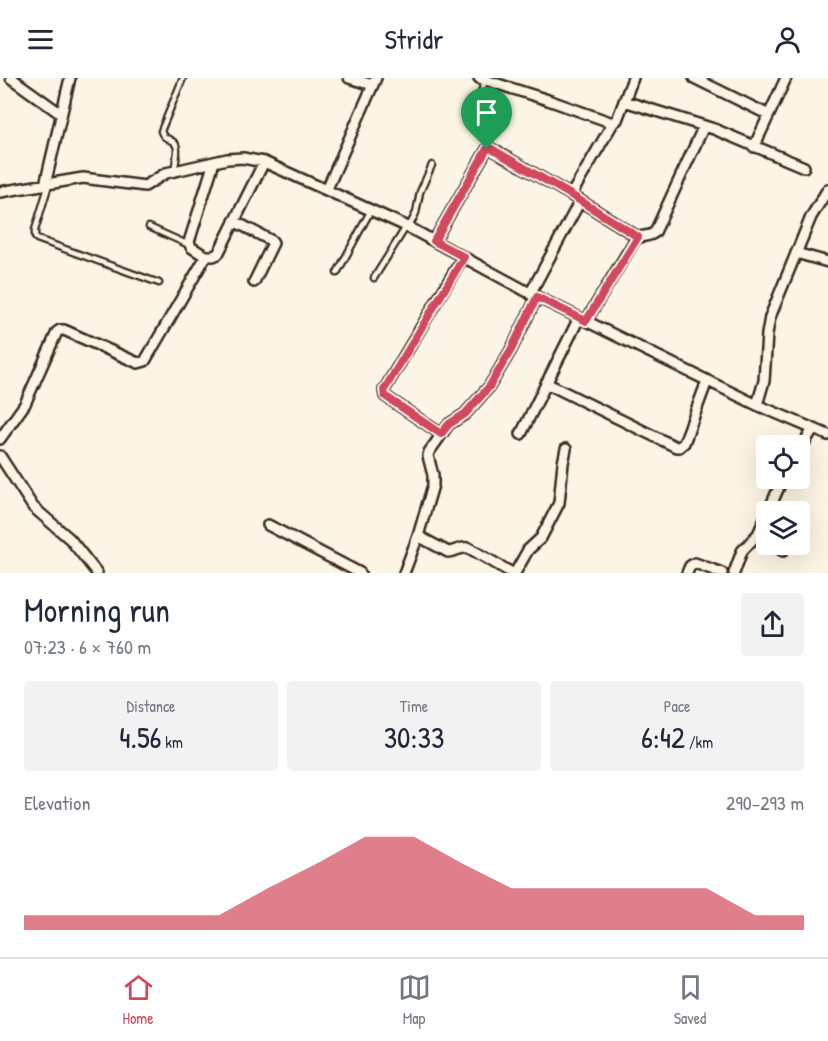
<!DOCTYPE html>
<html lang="en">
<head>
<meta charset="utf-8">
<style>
	body { margin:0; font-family:"Patrick Hand",sans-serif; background:#f2f2f3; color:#1f2937; height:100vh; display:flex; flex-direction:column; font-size:22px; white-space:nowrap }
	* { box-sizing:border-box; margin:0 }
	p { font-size:20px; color:#747a83 }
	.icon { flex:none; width:33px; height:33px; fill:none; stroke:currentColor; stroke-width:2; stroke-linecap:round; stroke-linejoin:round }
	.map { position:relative; height:495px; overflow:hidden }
	.panel { display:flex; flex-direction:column; background:#fff; flex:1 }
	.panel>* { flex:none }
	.buttons { position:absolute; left:756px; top:357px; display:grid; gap:12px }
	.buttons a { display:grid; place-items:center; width:54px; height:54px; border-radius:6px; background:#fff; box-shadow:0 6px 24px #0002; font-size:30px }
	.pin { position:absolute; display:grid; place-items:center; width:51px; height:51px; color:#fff; margin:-62px -26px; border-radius:50% 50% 50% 0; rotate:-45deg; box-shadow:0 0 6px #0007 }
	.pin .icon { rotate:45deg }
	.round { display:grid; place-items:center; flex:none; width:63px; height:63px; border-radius:6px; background:#f2f2f3 }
	.headline { display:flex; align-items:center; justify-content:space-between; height:102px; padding:0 24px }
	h1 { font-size:33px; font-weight:600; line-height:45px }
	.stats { display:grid; grid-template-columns:repeat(3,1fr); gap:9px; height:102px; padding:6px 24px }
	.stats div { display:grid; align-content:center; border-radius:6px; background:#f2f2f3; text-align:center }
	.stats b { font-size:30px; font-weight:600 }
	.stats small { font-size:16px; font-weight:400 }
	.stats p { font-size:16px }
	.chart { height:168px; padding:12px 24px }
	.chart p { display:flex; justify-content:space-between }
	.chart svg { width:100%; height:108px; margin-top:6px; fill:#d1495b; opacity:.7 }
	header { display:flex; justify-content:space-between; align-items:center; height:78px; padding:0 24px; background:#fff; font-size:27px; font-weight:600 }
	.dock { display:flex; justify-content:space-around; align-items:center; height:84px; border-top:2px solid #e0e1e3; background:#fff; font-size:16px; color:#747a83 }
	.dock a { display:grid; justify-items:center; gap:3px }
	.dock .on { color:#d1495b }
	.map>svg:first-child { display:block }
</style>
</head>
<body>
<header><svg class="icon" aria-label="menu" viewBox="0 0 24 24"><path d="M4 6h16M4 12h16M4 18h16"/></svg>Stridr<svg class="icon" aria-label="person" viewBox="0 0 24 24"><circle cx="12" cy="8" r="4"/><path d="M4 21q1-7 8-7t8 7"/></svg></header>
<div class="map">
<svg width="828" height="495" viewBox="0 0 828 495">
	<rect width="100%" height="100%" fill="#fcf5e5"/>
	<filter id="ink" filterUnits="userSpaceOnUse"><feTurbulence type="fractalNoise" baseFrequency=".0167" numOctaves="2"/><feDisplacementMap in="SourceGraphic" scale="12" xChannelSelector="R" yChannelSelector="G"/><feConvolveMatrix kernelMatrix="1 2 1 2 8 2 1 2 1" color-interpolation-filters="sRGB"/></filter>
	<g filter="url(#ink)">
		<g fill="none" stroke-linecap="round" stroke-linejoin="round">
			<defs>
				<path id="lane" d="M 472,40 L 485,3
					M 174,93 C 175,86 179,73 176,67 C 171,59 164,63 161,53 L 183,0
					M 49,106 L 35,152 L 35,159 L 37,161 L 159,205
					M 149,149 L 189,167
					M 409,149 L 416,135 L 420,114 L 432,87
					M 337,195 L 371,132
					M 374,200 L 406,149"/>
				<path id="street" d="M 11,0 L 61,36
					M 349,0 L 373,7
					M 479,0 L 548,22 L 613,45 L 617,42 L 633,0
					M 694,0 L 769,37
					M 624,23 L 714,51 L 804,89
					M 754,69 L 786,0
					M 45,107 L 70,0
					M 327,111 L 376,0
					M 0,114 L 83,100 L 145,108 L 166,95 L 227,81 L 243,80 L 264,84 L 406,148 L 537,219 L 757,327 L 828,357
					M 571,117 L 613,45
					M 234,143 L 272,163 L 273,165 L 254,204
					M 434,163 L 487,71 L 490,70 L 571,117 L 638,159
					M 796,175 L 828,184
					M 205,178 L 213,178 L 218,176 L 264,84
					M 530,216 L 580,123
					M 586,243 L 635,162 C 641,156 649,160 655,154 L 704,48
					M 546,305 L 676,369 L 679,369 L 684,365 L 707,303
					M 757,327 L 764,303 L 767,256 L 770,239 L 811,139 L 828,111
					M 441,356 L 385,318 L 384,312 L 463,179
					M 521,356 L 579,240
					M 0,361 L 25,326 L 57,254 L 60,252 L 64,252 L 138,285 L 145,283 L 205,180 L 205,178 L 191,169 L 189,164 L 214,84
					M 800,372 L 813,351
					M 0,378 L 33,429 L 70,461 L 97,495
					M 768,434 L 783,400
					M 268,447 L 360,495
					M 418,458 L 448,474 C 456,474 460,468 469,470 L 512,495
					M 771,466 L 783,473
					M 404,495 L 418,458 L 433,407 L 433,397 L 428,378 L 429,374 L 449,346 L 465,336 L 489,309 L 511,272 L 537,219
					M 515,495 L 528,472 L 541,460 L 559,425 L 563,385 L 566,371
					M 687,495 L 690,488 L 695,485 L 722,495
					M 734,495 L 742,473 L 758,456 L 766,438"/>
			</defs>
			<!-- lane casing -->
			<use href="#lane" stroke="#3b2a1e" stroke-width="9"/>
			<!-- street casing -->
			<use href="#street" stroke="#3b2a1e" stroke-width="14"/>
			<!-- lane -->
			<use href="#lane" stroke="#fcf5e5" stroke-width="4.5"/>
			<!-- street -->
			<use href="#street" stroke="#fcf5e5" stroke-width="9"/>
		</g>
	</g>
	<g fill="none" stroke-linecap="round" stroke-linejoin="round" filter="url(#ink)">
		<defs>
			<path id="route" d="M 490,70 L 571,117 L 638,159 L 586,243 L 537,219 L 511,272 L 489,309 L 465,336 L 449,346 L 441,356 L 385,318 L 384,312 L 464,179 L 434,163 L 487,71 Z"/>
		</defs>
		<!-- route casing -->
		<use href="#route" stroke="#fff" stroke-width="12"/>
		<!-- route -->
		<use href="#route" stroke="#d1495b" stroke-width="8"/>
	</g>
</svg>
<div class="buttons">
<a><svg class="icon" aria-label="locate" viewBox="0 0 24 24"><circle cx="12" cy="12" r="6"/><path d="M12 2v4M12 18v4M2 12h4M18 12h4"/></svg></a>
<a><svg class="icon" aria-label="layers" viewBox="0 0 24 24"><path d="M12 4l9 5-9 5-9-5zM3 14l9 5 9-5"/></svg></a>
</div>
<div class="pin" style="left:487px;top:71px;background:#1e9e55"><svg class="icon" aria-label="arrive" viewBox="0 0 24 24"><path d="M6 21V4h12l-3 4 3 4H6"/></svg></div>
</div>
<section class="panel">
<div class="headline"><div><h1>Morning run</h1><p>07:23 · 6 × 760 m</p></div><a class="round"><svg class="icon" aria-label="share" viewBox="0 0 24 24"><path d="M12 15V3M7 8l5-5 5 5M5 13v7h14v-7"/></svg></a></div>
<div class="stats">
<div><p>Distance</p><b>4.56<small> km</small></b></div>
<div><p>Time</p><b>30:33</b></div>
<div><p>Pace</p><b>6:42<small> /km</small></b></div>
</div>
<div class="chart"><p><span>Elevation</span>290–293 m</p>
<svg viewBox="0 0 160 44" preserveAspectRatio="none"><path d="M0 44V38L10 38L20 38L30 38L40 38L50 27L60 17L70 6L80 6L90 17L100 27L110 27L120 27L130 27L140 27L150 38L160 38V44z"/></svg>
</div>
</section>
<nav class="dock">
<a class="on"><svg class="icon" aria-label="home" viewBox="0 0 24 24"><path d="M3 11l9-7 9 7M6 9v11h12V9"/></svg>Home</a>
<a><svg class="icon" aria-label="map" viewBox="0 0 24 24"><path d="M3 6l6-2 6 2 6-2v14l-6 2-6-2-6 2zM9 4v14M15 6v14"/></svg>Map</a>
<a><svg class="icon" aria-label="saved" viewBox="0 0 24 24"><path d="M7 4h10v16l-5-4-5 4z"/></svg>Saved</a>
</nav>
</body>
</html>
